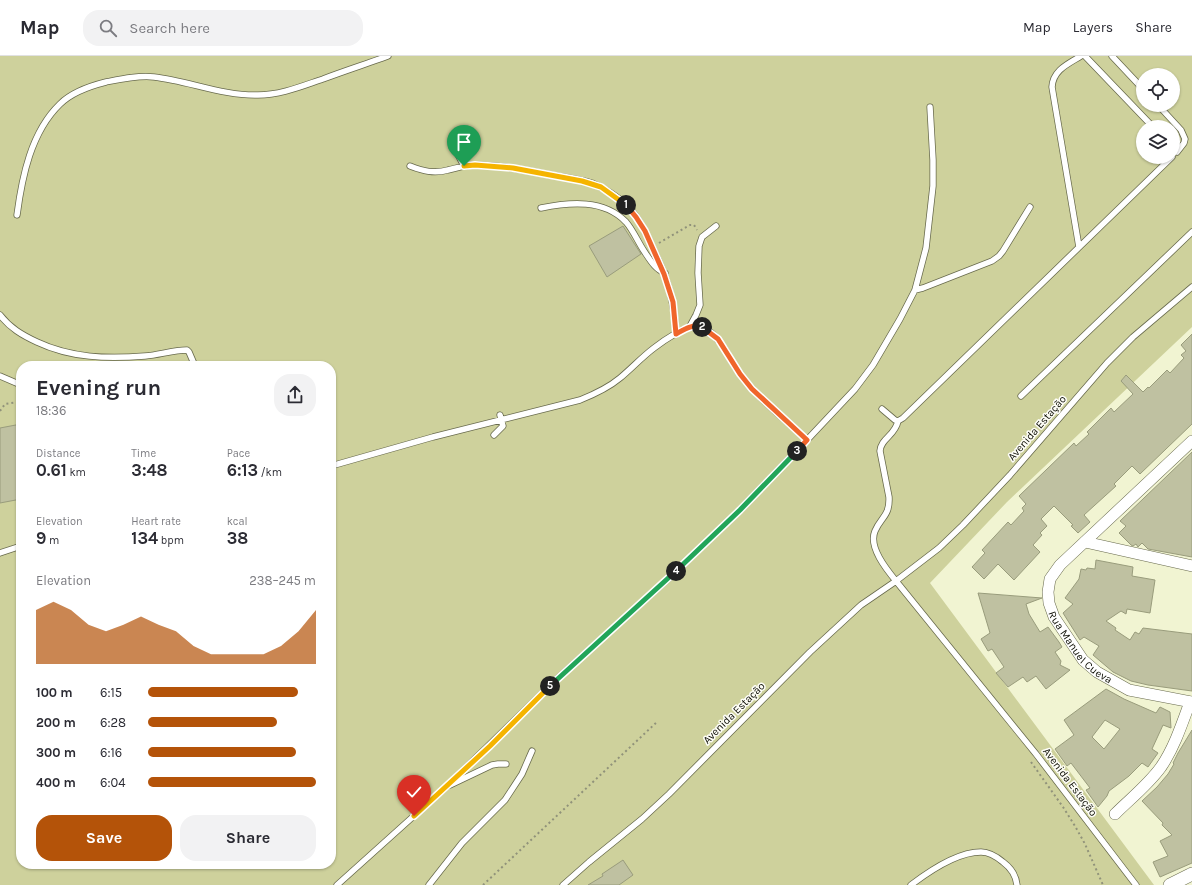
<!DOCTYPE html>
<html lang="en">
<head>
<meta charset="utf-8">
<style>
	body { margin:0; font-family:Karla,sans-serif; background:#f2f2f3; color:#2b2b33; height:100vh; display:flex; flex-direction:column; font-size:15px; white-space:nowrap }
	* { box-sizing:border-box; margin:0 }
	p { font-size:13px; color:#7c7c81 }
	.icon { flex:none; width:22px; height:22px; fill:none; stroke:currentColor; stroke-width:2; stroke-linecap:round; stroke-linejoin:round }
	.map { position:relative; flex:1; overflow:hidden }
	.side { position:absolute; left:16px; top:305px; width:320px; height:508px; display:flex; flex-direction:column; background:#fff; border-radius:16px; box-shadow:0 1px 3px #0004 }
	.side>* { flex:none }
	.tools { position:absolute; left:1136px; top:12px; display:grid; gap:8px }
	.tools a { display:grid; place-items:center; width:44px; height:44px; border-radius:50%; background:#fff; box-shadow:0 1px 3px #0004; font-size:20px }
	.pin { position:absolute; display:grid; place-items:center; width:34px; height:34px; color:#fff; margin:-41px -17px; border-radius:50% 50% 50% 0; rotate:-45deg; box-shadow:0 0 4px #0007 }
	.pin .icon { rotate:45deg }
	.km { position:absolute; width:20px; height:20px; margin:-10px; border-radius:50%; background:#222; color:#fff; font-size:11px; line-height:20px; text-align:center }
	.round { display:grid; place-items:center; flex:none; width:42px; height:42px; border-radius:16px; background:#f2f2f3 }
	.head { display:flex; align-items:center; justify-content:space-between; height:68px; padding:0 20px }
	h1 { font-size:22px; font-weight:700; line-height:30px }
	.figures { display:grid; grid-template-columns:repeat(3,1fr); gap:6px; height:68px; padding:4px 20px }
	.figures div { display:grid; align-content:center }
	.figures b { font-size:17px; font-weight:700 }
	.figures small { font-size:11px; font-weight:400 }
	.figures p { font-size:11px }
	.chart { height:112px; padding:8px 20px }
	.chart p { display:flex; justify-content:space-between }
	.chart svg { width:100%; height:72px; margin-top:4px; fill:#b45309; opacity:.7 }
	.action { display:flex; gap:8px; margin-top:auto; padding:8px 20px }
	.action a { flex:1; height:46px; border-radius:16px; background:#b45309; color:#fff; font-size:16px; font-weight:700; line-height:46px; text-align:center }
	.action a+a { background:#f2f2f3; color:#2b2b33 }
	ul { padding:0 20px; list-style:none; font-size:13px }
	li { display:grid; grid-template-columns:64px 48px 1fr; align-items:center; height:30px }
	li i { height:10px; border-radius:5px; background:#b45309 }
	header { display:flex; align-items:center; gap:24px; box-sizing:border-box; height:56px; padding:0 20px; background:#fff; border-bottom:1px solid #e1e1e2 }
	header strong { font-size:19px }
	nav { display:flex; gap:22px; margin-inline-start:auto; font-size:14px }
	.search { width:280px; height:36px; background:#f2f2f3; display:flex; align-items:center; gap:10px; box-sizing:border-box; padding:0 14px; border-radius:16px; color:#7c7c81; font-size:15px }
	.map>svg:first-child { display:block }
</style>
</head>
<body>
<header>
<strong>Map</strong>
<div class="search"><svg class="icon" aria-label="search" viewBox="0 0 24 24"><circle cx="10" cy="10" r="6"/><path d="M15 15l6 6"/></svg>Search here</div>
<nav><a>Map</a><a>Layers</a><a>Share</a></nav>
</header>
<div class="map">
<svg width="1192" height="829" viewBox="0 0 1192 829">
	<rect width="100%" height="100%" fill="#f1f4d2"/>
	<!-- green -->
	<path fill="#ced19c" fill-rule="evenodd" d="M 0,0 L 1192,0 L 1192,271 L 1007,446 L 930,527 L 1154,829 L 0,829 ZM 1143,19 L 1173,19 L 1173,49 L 1143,49 ZM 1143,71 L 1173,71 L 1173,101 L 1143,101 ZM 21,310 L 331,310 L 331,808 L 21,808 Z"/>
	<!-- building -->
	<path fill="#bfc1a1" stroke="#999c7c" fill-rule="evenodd" d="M 623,170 L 641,198 L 607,221 L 589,190 Z
		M 1192,278 L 1192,368 L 1140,418 L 1132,410 L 1114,428 L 1116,430 L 1084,459 L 1090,466 L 1078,477 L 1071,470 L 1073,469 L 1054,450 L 1041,463 L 1047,470 L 1040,477 L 1042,479 L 1033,489 L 1040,496 L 1014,524 L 998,508 L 984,523 L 972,511 L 985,497 L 982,494 L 1008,466 L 1011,469 L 1024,455 L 1022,452 L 1026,448 L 1019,440 L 1074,387 L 1076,390 L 1089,378 L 1087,376 L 1111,352 L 1114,356 L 1133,338 L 1121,325 L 1126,319 L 1143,336 L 1148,331 L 1149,332 L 1167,314 L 1170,317 L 1184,302 L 1181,299 L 1186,295 L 1181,289 Z
		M 21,368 L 21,443 L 0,447 L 0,372 Z
		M 1192,396 L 1192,501 L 1148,493 L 1142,487 L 1138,491 L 1136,488 L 1133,490 L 1131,489 L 1119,477 L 1126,470 L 1120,465 Z
		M 1096,504 L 1133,511 L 1132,520 L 1155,524 L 1150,557 L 1127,553 L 1126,558 L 1121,555 L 1106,565 L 1116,572 L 1115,574 L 1130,584 L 1135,576 L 1139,578 L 1143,572 L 1192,578 L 1192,635 L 1148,629 L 1131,625 L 1113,616 L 1093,599 L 1099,590 L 1084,581 L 1080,584 L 1063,557 L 1073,548 L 1065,542 L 1079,523 L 1081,513 L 1086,514 L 1087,512 L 1095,513 Z
		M 978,537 L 1042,542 L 1026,548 L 1029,558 L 1040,576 L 1048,571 L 1059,586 L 1062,591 L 1055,596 L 1061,605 L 1060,609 L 1070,614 L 1046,633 L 1036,620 L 1027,626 L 1023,621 L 1008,631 L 996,617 L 1004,611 L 992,593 L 988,595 L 981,583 L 990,577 Z
		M 1106,633 L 1124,643 L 1156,657 L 1160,651 L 1170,656 L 1171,672 L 1163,669 L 1152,693 L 1158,697 L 1148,711 L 1142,707 L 1129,720 L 1109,735 L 1107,740 L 1098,751 L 1086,734 L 1090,732 L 1071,707 L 1067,710 L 1055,693 L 1074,679 L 1064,664 ZM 1105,664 L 1120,673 L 1104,693 L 1092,681 Z
		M 1192,674 L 1192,807 L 1160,821 L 1153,806 L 1168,800 L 1160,785 L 1172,779 L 1162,769 L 1163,767 L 1142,745 L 1157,731 L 1168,718 L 1174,708 L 1173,707 L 1178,697 Z
		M 623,804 L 633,819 L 619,829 L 588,829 L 603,820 L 602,818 Z"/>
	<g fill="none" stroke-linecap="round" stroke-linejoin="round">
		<defs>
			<path id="service" d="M 1085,0 L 1153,71
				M 1112,0 L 1143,33
				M 1158,49 L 1181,74 L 1185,83 L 1184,87 L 1177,96
				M 454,91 L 464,110
				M 410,110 C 423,115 434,118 448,114 C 457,112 465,109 475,109 C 501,109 525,114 550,119 C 564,121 578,123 592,127 C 603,132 616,139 625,148 C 640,161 647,180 655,197 C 669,226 674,246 676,278
				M 541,152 C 570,146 604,143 626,166 C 633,174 638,186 644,195 C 650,204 655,213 665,217
				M 17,159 C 22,121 31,76 60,48 C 72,36 90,30 106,26 C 121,23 139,19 154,21 C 189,25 223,40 258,39 C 281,39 302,30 323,23 C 344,15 366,8 388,0
				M 1079,191 L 1052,31 C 1053,14 1068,8 1081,0
				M 915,234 L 923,232 L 992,205 L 999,200 L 1003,195 L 1030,151
				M 0,259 C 10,272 22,279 37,286 C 71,302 107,303 145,300 C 159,299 173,294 187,294 L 189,296 L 195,310
				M 690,270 L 696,259 L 700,249 L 698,217 L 699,190 L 702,181 L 716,170
				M 0,320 L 21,329
				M 1021,340 L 1192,176
				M 882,353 L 895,364 L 898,365 L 903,362 L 1172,101
				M 494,379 L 503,370 L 500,359
				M 331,410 L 433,381 L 580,344 C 595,338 608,332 620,322 C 632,312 642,301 654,292 C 663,285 686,269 697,270 C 710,271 719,285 726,295 C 730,303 735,311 740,318 C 759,343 784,363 807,384 L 855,333 L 873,309 L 900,263 L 915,234 L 926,192 L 933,130 L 933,104 L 930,51
				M 0,497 L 21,490
				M 450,729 L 492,709 L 498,708 L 506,708
				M 337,829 L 446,731 L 559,621 L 668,523 L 740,454 L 807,384
				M 429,829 L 462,787 L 505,744 L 522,718 L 532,695
				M 563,829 L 589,806 L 642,763 L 669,738 L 810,596 L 861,549 L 896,525 C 887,514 868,491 875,475 C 881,461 890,460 889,441 L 880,395 C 881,382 895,380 898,365
				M 911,829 C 928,816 958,796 981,796 C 989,796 997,801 1003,806 C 1011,812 1016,819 1017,829
				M 1136,829 L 1036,698 L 896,525 L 939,492 L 963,469 L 1010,419 L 1107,307 L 1133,281 L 1192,231"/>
			<g id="minor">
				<path id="s1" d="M 1192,385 L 1060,509 L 1050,523 L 1048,536 L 1049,547 L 1054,561 L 1083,604 L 1097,616 L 1129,634 L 1192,646"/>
				<path d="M 1085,486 L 1192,510"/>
				<path d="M 1115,758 C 1130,743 1148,729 1161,711 C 1174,692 1182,668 1190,646"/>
			</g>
			<path id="tertiary" d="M 1170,829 L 1192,818"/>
		</defs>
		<!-- service casing -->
		<use href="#service" stroke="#686a4d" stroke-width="7"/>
		<!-- minor casing -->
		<use href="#minor" stroke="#686a4d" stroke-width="12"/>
		<!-- tertiary casing -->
		<use href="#tertiary" stroke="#686a4d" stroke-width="14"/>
		<!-- path -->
		<path stroke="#90927a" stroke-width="2" stroke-dasharray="2 3" stroke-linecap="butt" d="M 659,187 L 690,169 L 694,169 L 697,174
			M 0,355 L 5,348 L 19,346 L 21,343
			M 1031,706 L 1063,751 L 1075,770 L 1085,788 L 1103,829
			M 483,829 L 658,665"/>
		<!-- service -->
		<use href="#service" stroke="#fff" stroke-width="5.5"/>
		<!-- minor -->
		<use href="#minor" stroke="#fff" stroke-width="11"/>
		<!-- tertiary -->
		<use href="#tertiary" stroke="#fff" stroke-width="13"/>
	</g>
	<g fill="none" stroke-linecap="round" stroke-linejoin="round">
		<defs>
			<path id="split-1" d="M 464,110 L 475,109 L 513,112 L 582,125 L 601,131 L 626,149"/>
			<path id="split-2" d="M 626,149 L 636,161 L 645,175 L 664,218 L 673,246 L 676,278 C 685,273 692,268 702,271"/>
			<path id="split-3" d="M 702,271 L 718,283 L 740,318 L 752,333 L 807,384 L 797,395"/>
			<path id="split-4" d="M 676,515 L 740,454 L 797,395"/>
			<path id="split-5" d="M 550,630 L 676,515"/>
			<path id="split-6" d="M 414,760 L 490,690 L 550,630"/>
		</defs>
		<!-- split-1 casing -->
		<use href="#split-1" stroke="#fff" stroke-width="8"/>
		<!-- split-2 casing -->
		<use href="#split-2" stroke="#fff" stroke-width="8"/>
		<!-- split-3 casing -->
		<use href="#split-3" stroke="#fff" stroke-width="8"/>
		<!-- split-4 casing -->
		<use href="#split-4" stroke="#fff" stroke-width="8"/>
		<!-- split-5 casing -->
		<use href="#split-5" stroke="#fff" stroke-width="8"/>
		<!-- split-6 casing -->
		<use href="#split-6" stroke="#fff" stroke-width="8"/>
		<!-- split-1 -->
		<use href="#split-1" stroke="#f5b400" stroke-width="5"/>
		<!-- split-2 -->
		<use href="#split-2" stroke="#f0652b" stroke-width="5"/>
		<!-- split-3 -->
		<use href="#split-3" stroke="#f0652b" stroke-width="5"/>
		<!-- split-4 -->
		<use href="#split-4" stroke="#22a559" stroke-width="5"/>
		<!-- split-5 -->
		<use href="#split-5" stroke="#22a559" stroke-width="5"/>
		<!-- split-6 -->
		<use href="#split-6" stroke="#f5b400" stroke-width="5"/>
	</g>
	<g text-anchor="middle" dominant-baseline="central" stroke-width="3" stroke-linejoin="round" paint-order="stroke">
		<!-- street labels -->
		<g font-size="11" fill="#0d0e04" stroke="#fefef8">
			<text transform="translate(1037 372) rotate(-49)">Avenida Estação</text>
			<text stroke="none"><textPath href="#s1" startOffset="278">Rua Manuel Cueva</textPath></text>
			<text transform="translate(734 657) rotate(-45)">Avenida Estação</text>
			<text transform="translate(1070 726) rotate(53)">Avenida Estação</text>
		</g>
	</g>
</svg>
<div class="tools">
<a><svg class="icon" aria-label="locate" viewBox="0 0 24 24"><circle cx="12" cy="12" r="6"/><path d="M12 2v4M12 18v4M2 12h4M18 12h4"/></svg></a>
<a><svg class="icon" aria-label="layers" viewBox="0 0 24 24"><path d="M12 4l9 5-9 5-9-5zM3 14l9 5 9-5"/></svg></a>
</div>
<div class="pin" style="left:464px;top:110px;background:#1e9e55"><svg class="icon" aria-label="arrive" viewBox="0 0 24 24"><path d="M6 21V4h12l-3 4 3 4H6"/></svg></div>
<div class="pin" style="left:414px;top:760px;background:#d93025"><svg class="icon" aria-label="check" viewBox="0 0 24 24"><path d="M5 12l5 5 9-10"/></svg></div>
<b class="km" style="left:626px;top:149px">1</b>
<b class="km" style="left:702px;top:271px">2</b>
<b class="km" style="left:797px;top:395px">3</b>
<b class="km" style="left:676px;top:515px">4</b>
<b class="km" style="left:550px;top:630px">5</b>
<section class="side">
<div class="head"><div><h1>Evening run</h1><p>18:36</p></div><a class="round"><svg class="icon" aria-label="share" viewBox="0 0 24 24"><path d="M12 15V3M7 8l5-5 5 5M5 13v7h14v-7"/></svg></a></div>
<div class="figures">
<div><p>Distance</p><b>0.61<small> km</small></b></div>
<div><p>Time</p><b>3:48</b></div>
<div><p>Pace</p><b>6:13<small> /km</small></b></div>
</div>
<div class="figures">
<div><p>Elevation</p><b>9<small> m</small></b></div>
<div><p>Heart rate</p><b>134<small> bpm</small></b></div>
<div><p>kcal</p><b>38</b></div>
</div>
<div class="chart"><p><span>Elevation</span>238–245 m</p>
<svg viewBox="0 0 160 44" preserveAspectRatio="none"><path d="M0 44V11L10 6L20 11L30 20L40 24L50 20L60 15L70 20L80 24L90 33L100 38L110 38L120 38L130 38L140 33L150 24L160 11V44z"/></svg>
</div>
<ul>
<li><b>100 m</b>6:15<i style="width:89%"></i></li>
<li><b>200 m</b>6:28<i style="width:77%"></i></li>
<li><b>300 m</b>6:16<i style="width:88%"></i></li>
<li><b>400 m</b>6:04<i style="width:100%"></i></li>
</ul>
<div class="action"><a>Save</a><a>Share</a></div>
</section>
</div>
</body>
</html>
